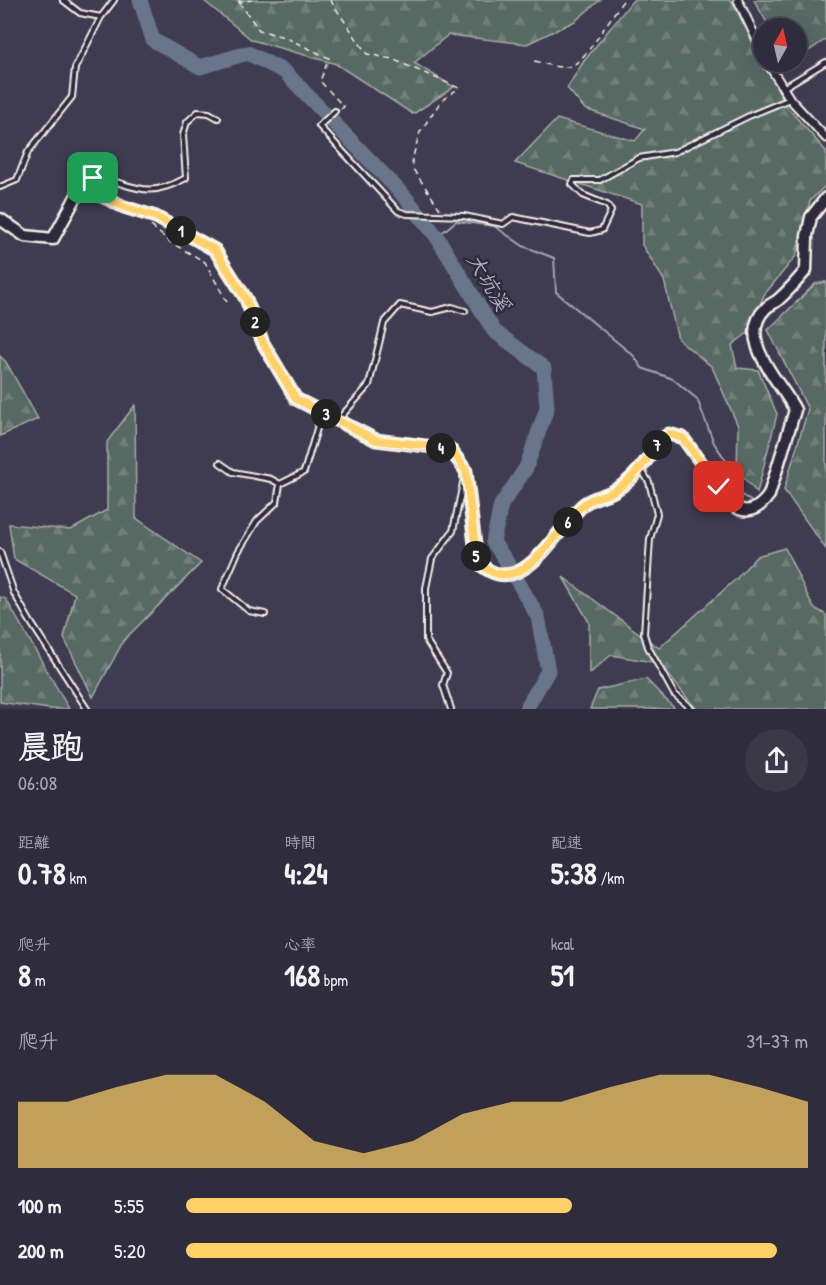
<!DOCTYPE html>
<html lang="zh-TW">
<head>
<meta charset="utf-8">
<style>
	body { margin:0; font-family:"Patrick Hand","LXGW WenKai TC",sans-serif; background:#3b3948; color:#f1f3f6; height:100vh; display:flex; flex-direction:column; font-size:22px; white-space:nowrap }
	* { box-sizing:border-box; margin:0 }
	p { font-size:20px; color:#a7a8b0 }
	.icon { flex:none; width:33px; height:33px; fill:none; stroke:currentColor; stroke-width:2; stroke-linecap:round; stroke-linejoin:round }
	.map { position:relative; height:709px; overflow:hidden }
	.side { display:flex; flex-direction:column; background:#2f2d3d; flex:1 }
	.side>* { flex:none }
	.needle { width:39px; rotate:8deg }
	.buttons { position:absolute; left:753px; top:18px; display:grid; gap:12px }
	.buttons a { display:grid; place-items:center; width:54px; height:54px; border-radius:50%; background:#2f2d3d; box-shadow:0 6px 24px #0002,0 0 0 2px #4a4957; font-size:30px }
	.pin { position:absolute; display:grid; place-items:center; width:51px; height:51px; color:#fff; margin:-26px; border-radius:12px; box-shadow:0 3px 9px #0006 }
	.km { position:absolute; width:30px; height:30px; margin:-15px; border-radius:50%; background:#222; color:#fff; font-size:16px; line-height:30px; text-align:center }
	.round { display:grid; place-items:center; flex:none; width:63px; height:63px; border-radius:32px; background:#3b3948 }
	.overview { display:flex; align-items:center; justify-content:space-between; height:102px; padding:0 18px }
	h1 { font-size:33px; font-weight:700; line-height:45px }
	.figures { display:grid; grid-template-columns:repeat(3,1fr); gap:9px; height:102px; padding:6px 18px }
	.figures div { display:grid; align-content:center }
	.figures b { font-size:30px; font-weight:700 }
	.figures small { font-size:16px; font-weight:400 }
	.figures p { font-size:16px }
	.chart { height:168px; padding:12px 18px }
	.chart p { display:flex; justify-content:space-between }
	.chart svg { width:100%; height:108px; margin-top:6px; fill:#ffd166; opacity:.7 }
	ul { padding:0 18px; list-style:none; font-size:20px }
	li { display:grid; grid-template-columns:96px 72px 1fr; align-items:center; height:45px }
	li i { height:15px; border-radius:8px; background:#ffd166 }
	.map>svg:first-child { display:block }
</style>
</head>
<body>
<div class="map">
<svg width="826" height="709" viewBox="0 0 826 709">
	<defs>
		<pattern id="forest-firs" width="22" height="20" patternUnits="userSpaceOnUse" patternTransform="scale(1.5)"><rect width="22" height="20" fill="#566962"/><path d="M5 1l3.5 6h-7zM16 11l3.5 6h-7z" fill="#6f7f78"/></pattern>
	</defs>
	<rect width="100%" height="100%" fill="#3f3c51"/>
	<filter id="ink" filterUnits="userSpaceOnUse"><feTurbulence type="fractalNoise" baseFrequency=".0167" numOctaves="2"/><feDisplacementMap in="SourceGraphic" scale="12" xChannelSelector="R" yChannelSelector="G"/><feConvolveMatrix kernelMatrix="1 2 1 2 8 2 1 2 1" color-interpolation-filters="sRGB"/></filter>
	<g filter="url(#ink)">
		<!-- forest -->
		<path fill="url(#forest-firs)" stroke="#a5ada5" stroke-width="1.5" d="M 203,0 L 600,0 L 575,21 L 527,44 L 448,35 L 414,63 L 454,87 L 413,114 L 336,64 L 252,40 Z
			M 633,0 L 731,0 L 787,107 L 826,151 L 826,185 L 810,201 L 796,256 L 764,295 L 749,332 L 732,345 L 737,368 L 758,370 L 777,414 L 757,493 L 737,470 L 738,426 L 712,367 L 678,339 L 664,280 L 642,245 L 642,204 L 515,163 L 557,119 L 635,141 L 645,129 L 585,109 L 567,88 L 584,61 Z
			M 754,0 L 826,0 L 826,39 L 797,59 L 796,28 L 770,28 Z
			M 826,282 L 826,549 L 784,490 L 808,409 L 768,330 L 815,284 Z
			M 0,356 L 6,362 L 38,419 L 0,436 Z
			M 135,405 L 136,518 L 201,563 L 124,640 L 93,697 L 64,638 L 75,594 L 14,559 L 9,524 L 71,530 L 107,510 L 107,442 Z
			M 785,548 L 813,607 L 826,615 L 826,709 L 696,709 L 659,663 L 611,655 L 589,674 L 589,622 L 563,577 L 659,648 L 736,579 L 757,556 Z
			M 0,597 L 6,599 L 69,709 L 50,709 L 0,702 Z
			M 646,679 L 675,709 L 590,709 L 598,690 Z"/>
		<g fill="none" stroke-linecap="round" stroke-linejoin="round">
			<!-- stream -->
			<path stroke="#a0a7b0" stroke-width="2" d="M 437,237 L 456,221 L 494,226 L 523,246 L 554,258 L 556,292 L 634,356 L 642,368 L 673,379 L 697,399 L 714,443 L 727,462 L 732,488 L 752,502"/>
			<!-- river -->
			<path stroke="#68758a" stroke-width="15" d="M 140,0 L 153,40 L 200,67 L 248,53 L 285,72 L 405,197 L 437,237 L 494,331 L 544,368 L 547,408 L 526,468 L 501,505 L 493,542 L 505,559 L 538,617 L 548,671 L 526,709"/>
			<defs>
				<path id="lane" d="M 63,0 L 80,13 L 101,17
					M 783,88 L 826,62
					M 335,111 L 319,126 L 398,211 L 407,214 L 464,216 L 503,224 L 513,217 L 590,233 L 602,230 L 611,211 L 607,205 L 583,195 L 572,184 L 574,180 L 600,180 L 639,158 L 675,152 L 751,115 L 790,99
					M 84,185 L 93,178 L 99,177 C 138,187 147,199 186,178 L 183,135 L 187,122 L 198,112 L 209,113 L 218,118
					M 0,187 L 17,180 L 28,152 L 72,97 L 75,68 L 101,17 L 114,0
					M 339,419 L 369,385 L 384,323 L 400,305 L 432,312 L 452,307 L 465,311
					M 220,463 L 233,472 L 271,479 L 280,484
					M 641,469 L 649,482 L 657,514 L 650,539 L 644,634 L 648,647 L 674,694 L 692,709
					M 0,552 L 14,593 L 30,621 L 87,709
					M 265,614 L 249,611 L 222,589 L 238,552 L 257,521 L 277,502 L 280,484 L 304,472 L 321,415
					M 451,709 L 443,685 L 447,673 L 426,640 L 426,588 L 432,559 L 453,531 L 463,483"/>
				<path id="street" d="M 738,0 L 764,55
					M 767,62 L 790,99 L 826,138"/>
				<path id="secondary" d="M 0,219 L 25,236 L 53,239 L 82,186 L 124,207 L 156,217 L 215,250 L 246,299 L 263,343 L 296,399 L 376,440 L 450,449 L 466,471 L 477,561 C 521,606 556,528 584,504 C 594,496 607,496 617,489 C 637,477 649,456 663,438 L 669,434 L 683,438 L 732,505 C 747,516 759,509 769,495 L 795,410 C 782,383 734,339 766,308 C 769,305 774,303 778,300 C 788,291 798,280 806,270 L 807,236 L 811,217 L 826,198"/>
			</defs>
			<!-- lane casing -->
			<use href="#lane" stroke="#f4f1e8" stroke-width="8"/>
			<!-- street casing -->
			<use href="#street" stroke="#f4f1e8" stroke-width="11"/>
			<!-- secondary casing -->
			<use href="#secondary" stroke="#f4f1e8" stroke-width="15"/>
			<!-- path -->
			<path stroke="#f4f1e8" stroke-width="1.5" stroke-dasharray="6 4.5" stroke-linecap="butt" d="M 239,0 L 239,2 L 252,0
				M 330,0 L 367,54 L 392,59 L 459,88 L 441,101 L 420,132 L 412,160 L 413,169 L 440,209
				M 239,2 L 259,30 L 284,37 L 329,58 L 320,81 L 344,107 L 341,109
				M 534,61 C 545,63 560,70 571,66 C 587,60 611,15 624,0
				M 151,226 L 170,242 L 205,262 L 228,304"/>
			<!-- lane -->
			<use href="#lane" stroke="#2f2a3d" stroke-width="4"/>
			<!-- street -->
			<use href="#street" stroke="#2f2a3d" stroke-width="7"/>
			<!-- secondary -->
			<use href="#secondary" stroke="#2f2a3d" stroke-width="10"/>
		</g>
	</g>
	<g fill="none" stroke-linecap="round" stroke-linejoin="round" filter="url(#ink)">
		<defs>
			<path id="route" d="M 93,178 L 82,186 L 124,207 L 156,217 L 215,250 L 246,299 L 263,343 L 296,399 L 376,440 L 450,448 L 466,471 L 477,561 C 521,606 556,527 584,504 C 594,496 607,496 617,489 C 637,476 649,456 663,438 L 669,434 L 683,438 L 719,487"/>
		</defs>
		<!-- route casing -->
		<use href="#route" stroke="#fff" stroke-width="12"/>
		<!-- route -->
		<use href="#route" stroke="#ffd166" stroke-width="8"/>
	</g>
	<g text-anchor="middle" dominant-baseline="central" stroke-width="5" stroke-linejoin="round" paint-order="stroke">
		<!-- water labels -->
		<g font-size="21" font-style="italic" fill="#aeb3b9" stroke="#2f2a3d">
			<text transform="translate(489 282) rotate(59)">大坑溪</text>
		</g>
	</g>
</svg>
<div class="buttons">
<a><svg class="needle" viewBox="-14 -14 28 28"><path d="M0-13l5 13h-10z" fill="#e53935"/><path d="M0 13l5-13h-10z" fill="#a7a8b0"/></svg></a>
</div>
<div class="pin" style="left:93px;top:178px;background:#1e9e55"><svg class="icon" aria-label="arrive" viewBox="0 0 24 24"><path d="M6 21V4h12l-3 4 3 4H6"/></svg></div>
<div class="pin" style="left:719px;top:487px;background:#d93025"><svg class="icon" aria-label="check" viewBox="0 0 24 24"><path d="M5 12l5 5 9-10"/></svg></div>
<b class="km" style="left:181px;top:231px">1</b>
<b class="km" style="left:255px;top:322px">2</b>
<b class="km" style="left:326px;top:414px">3</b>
<b class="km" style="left:441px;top:448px">4</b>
<b class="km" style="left:476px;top:556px">5</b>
<b class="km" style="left:568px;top:522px">6</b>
<b class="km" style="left:657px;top:445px">7</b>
</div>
<section class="side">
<div class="overview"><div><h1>晨跑</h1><p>06:08</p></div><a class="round"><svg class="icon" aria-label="share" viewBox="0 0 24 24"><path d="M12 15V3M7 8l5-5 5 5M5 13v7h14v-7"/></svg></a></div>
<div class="figures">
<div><p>距離</p><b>0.78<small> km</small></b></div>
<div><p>時間</p><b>4:24</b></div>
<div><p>配速</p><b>5:38<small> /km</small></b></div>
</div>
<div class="figures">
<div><p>爬升</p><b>8<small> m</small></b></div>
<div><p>心率</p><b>168<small> bpm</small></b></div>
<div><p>kcal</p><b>51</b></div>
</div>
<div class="chart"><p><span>爬升</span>31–37 m</p>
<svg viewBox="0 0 160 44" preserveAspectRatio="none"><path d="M0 44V17L10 17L20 11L30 6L40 6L50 17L60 33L70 38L80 33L90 22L100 17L110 17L120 11L130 6L140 6L150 11L160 17V44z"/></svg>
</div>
<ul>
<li><b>100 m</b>5:55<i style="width:62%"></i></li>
<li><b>200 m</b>5:20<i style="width:95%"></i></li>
</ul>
</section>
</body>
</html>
